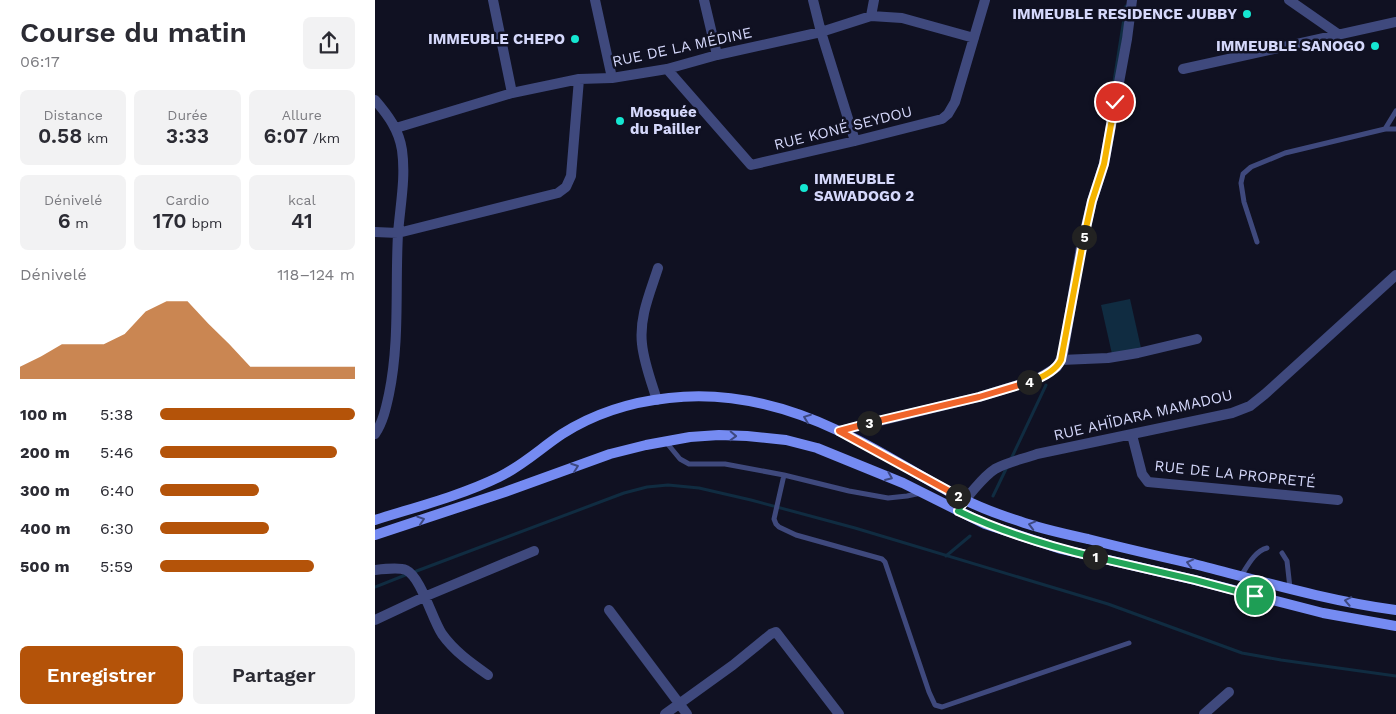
<!DOCTYPE html>
<html lang="fr">
<head>
<meta charset="utf-8">
<style>
	body { margin:0; font-family:"Work Sans",sans-serif; background:#f2f2f3; color:#2b2b33; height:100vh; display:flex; flex-direction:column; font-size:19px; white-space:nowrap }
	* { box-sizing:border-box; margin:0 }
	p { font-size:16px; color:#7c7c81 }
	.icon { flex:none; width:28px; height:28px; fill:none; stroke:currentColor; stroke-width:2; stroke-linecap:round; stroke-linejoin:round }
	.map { position:relative; flex:1; overflow:hidden }
	.panel { display:flex; flex-direction:column; background:#fff; width:375px }
	.panel>* { flex:none }
	.pin { position:absolute; display:grid; place-items:center; width:42px; height:42px; color:#fff; margin:-21px; border:2px solid #fff; border-radius:50%; box-shadow:0 1px 5px #0007 }
	.km { position:absolute; width:25px; height:25px; margin:-12px; border-radius:50%; background:#222; color:#fff; font-size:14px; line-height:25px; text-align:center }
	.round { display:grid; place-items:center; flex:none; width:52px; height:52px; border-radius:8px; background:#f2f2f3 }
	.overview { display:flex; align-items:center; justify-content:space-between; height:85px; padding:0 20px }
	h1 { font-size:28px; font-weight:600; line-height:38px }
	.metrics { display:grid; grid-template-columns:repeat(3,1fr); gap:8px; height:85px; padding:5px 20px }
	.metrics div { display:grid; align-content:center; border-radius:8px; background:#f2f2f3; text-align:center }
	.metrics b { font-size:21px; font-weight:600 }
	.metrics small { font-size:14px; font-weight:400 }
	.metrics p { font-size:14px }
	.chart { height:140px; padding:10px 20px }
	.chart p { display:flex; justify-content:space-between }
	.chart svg { width:100%; height:90px; margin-top:5px; fill:#b45309; opacity:.7 }
	.button { display:flex; gap:10px; margin-top:auto; padding:10px 20px }
	.button a { flex:1; height:58px; border-radius:8px; background:#b45309; color:#fff; font-size:20px; font-weight:600; line-height:58px; text-align:center }
	.button a+a { background:#f2f2f3; color:#2b2b33 }
	ul { padding:0 20px; list-style:none; font-size:16px }
	li { display:grid; grid-template-columns:80px 60px 1fr; align-items:center; height:38px }
	li i { height:12px; border-radius:6px; background:#b45309 }
	main { display:flex; flex:1; min-height:0 }
	.map>svg:first-child { display:block }
</style>
</head>
<body>
<main>
<section class="panel">
<div class="overview"><div><h1>Course du matin</h1><p>06:17</p></div><a class="round"><svg class="icon" aria-label="share" viewBox="0 0 24 24"><path d="M12 15V3M7 8l5-5 5 5M5 13v7h14v-7"/></svg></a></div>
<div class="metrics">
<div><p>Distance</p><b>0.58<small> km</small></b></div>
<div><p>Durée</p><b>3:33</b></div>
<div><p>Allure</p><b>6:07<small> /km</small></b></div>
</div>
<div class="metrics">
<div><p>Dénivelé</p><b>6<small> m</small></b></div>
<div><p>Cardio</p><b>170<small> bpm</small></b></div>
<div><p>kcal</p><b>41</b></div>
</div>
<div class="chart"><p><span>Dénivelé</span>118–124 m</p>
<svg viewBox="0 0 160 44" preserveAspectRatio="none"><path d="M0 44V38L10 33L20 27L30 27L40 27L50 22L60 11L70 6L80 6L90 17L100 27L110 38L120 38L130 38L140 38L150 38L160 38V44z"/></svg>
</div>
<ul>
<li><b>100 m</b>5:38<i style="width:100%"></i></li>
<li><b>200 m</b>5:46<i style="width:91%"></i></li>
<li><b>300 m</b>6:40<i style="width:51%"></i></li>
<li><b>400 m</b>6:30<i style="width:56%"></i></li>
<li><b>500 m</b>5:59<i style="width:79%"></i></li>
</ul>
<div class="button"><a>Enregistrer</a><a>Partager</a></div>
</section>
<div class="map">
<svg width="1021" height="714" viewBox="0 0 1021 714">
	<rect width="100%" height="100%" fill="#101122"/>
	<!-- water -->
	<path fill="#102c41" d="M 755,299 L 766,348 L 737,354 L 726,305 Z"/>
	<g fill="none" stroke-linecap="round" stroke-linejoin="round">
		<!-- stream -->
		<path stroke="#102c41" stroke-width="3" d="M 737,94 L 751,6
			M 636,459 L 671,385
			M 618,496 L 632,467
			M 571,556 L 595,536
			M 39,572 L 249,493 L 272,487 L 293,485 L 324,488 L 376,500 L 480,528 L 733,604 L 867,653 L 906,660 L 1021,676
			M 0,587 L 33,574"/>
		<!-- service -->
		<path stroke="#3f497d" stroke-width="5" d="M 1010,129 L 1021,111
			M 882,242 L 869,202 L 866,183 L 868,174 L 876,167 L 910,153 L 1010,129 L 1021,129
			M 291,442 L 305,459 L 314,464 L 350,464 L 409,475 L 474,491 L 513,498 L 532,496 L 546,493
			M 409,475 L 399,519 L 401,524 L 404,527 L 421,535 L 507,559 L 510,562 L 554,692 L 560,705 L 567,707 L 754,643
			M 907,553 L 912,561 L 915,588
			M 866,576 C 873,565 880,551 892,548"/>
		<!-- minor -->
		<path stroke="#3f497d" stroke-width="10" d="M 118,0 L 137,93
			M 220,0 L 237,78
			M 329,0 L 342,55
			M 438,0 L 446,32 L 480,141
			M 914,0 L 963,34
			M 496,16 L 499,0
			M 292,69 L 376,165 L 480,141 L 567,119 L 573,114 L 580,102 L 610,0
			M 808,69 L 1021,22
			M 0,100 C 13,115 24,130 27,150 C 31,178 25,206 23,234 C 20,287 25,341 14,394 C 11,408 8,422 0,434
			M 21,128 L 137,93 L 204,79 L 237,78 L 292,69 L 342,55 L 446,32 L 496,16 L 527,18 L 599,38
			M 0,232 L 23,233 L 183,193 L 191,187 L 196,176 L 204,79
			M 686,360 L 733,358 L 763,353 L 822,339
			M 282,400 C 276,381 269,363 267,344 C 264,317 275,293 283,268
			M 464,431 L 604,397 L 662,379 L 682,367 L 688,354 L 706,247 L 717,201 L 729,164 L 752,39 L 757,0
			M 757,435 L 767,474 L 773,482 L 963,500
			M 583,511 C 589,500 609,476 620,469 C 633,462 648,459 662,454 L 857,413 L 875,406 L 890,394 L 1021,275
			M 0,570 C 8,569 24,567 31,570 C 46,577 57,619 67,634 C 79,651 96,663 113,675
			M 234,610 L 312,714
			M 0,620 L 49,597 L 159,551
			M 290,714 L 358,665 L 396,634 L 401,632 L 464,714
			M 829,714 L 854,692"/>
		<!-- secondary -->
		<path stroke="#758bf2" stroke-width="10" d="M 0,520 C 41,507 85,496 124,477 C 147,466 166,448 187,434 C 220,413 256,402 294,398 C 352,391 411,406 464,431 C 507,450 546,478 588,499 C 606,508 625,515 644,521 C 666,529 690,534 713,539 C 748,548 783,556 819,564 C 886,581 953,601 1021,610
			M 0,535 L 130,492 L 235,454 L 271,445 L 315,437 L 344,435 L 372,436 L 411,440 L 442,448 L 528,483 L 610,524 L 686,549 L 820,580 L 948,613 L 1021,626"/>
	</g>
	<!-- one-way arrows -->
	<defs><path id="oneway-chevron" d="M-2-3.5L2.5 0L-2 3.5" fill="none" stroke-width="1.6" stroke-linecap="round" stroke-linejoin="round" transform="scale(1.25)"/></defs>
	<g stroke="#3d4880">
		<use href="#oneway-chevron" transform="translate(432 418) rotate(-159)"/>
		<use href="#oneway-chevron" transform="translate(358 436) rotate(2)"/>
		<use href="#oneway-chevron" transform="translate(200 467) rotate(-20)"/>
		<use href="#oneway-chevron" transform="translate(514 477) rotate(23)"/>
		<use href="#oneway-chevron" transform="translate(46 520) rotate(-18)"/>
		<use href="#oneway-chevron" transform="translate(657 525) rotate(-165)"/>
		<use href="#oneway-chevron" transform="translate(815 563) rotate(-166)"/>
		<use href="#oneway-chevron" transform="translate(973 601) rotate(-169)"/>
	</g>
	<g fill="none" stroke-linecap="round" stroke-linejoin="round">
		<defs>
			<path id="split-1" d="M 720,557 L 820,580 L 880,596"/>
			<path id="split-2" d="M 583,496 L 590,500 L 583,511 C 627,532 673,546 720,557"/>
			<path id="split-3" d="M 494,423 L 464,431 L 583,496"/>
			<path id="split-4" d="M 494,423 L 604,397 L 654,382"/>
			<path id="split-5" d="M 654,382 C 666,378 680,372 686,360 L 709,237"/>
			<path id="split-6" d="M 709,237 L 717,201 L 729,164 L 740,102"/>
		</defs>
		<!-- split-1 casing -->
		<use href="#split-1" stroke="#fff" stroke-width="10"/>
		<!-- split-2 casing -->
		<use href="#split-2" stroke="#fff" stroke-width="10"/>
		<!-- split-3 casing -->
		<use href="#split-3" stroke="#fff" stroke-width="10"/>
		<!-- split-4 casing -->
		<use href="#split-4" stroke="#fff" stroke-width="10"/>
		<!-- split-5 casing -->
		<use href="#split-5" stroke="#fff" stroke-width="10"/>
		<!-- split-6 casing -->
		<use href="#split-6" stroke="#fff" stroke-width="10"/>
		<!-- split-1 -->
		<use href="#split-1" stroke="#22a559" stroke-width="6"/>
		<!-- split-2 -->
		<use href="#split-2" stroke="#22a559" stroke-width="6"/>
		<!-- split-3 -->
		<use href="#split-3" stroke="#f0652b" stroke-width="6"/>
		<!-- split-4 -->
		<use href="#split-4" stroke="#f0652b" stroke-width="6"/>
		<!-- split-5 -->
		<use href="#split-5" stroke="#f5b400" stroke-width="6"/>
		<!-- split-6 -->
		<use href="#split-6" stroke="#f5b400" stroke-width="6"/>
	</g>
	<!-- markers -->
	<g fill="#15e7d2" stroke="#101122" stroke-width="2">
		<circle cx="872" cy="14" r="5"/>
		<circle cx="200" cy="39" r="5"/>
		<circle cx="1000" cy="46" r="5"/>
		<circle cx="245" cy="121" r="5"/>
		<circle cx="429" cy="188" r="5"/>
	</g>
	<g text-anchor="middle" dominant-baseline="central" stroke-width="5" stroke-linejoin="round" paint-order="stroke">
		<!-- poi labels -->
		<g font-size="15" font-weight="bold" fill="#d5d8fb" stroke="#101122" text-anchor="end">
			<text x="862" y="14">IMMEUBLE RESIDENCE JUBBY</text>
			<text x="190" y="39">IMMEUBLE CHEPO</text>
			<text x="990" y="46">IMMEUBLE SANOGO</text>
			<text x="255" y="112" text-anchor="start">Mosquée<tspan x="255" dy="17">du Pailler</tspan></text>
			<text x="439" y="179" text-anchor="start">IMMEUBLE<tspan x="439" dy="17">SAWADOGO 2</tspan></text>
		</g>
		<!-- street labels -->
		<g font-size="15" fill="#d5d8fb" stroke="#101122">
			<text transform="translate(307 47) rotate(-12)">RUE DE LA MÉDINE</text>
			<text transform="translate(468 128) rotate(-14)">RUE KONÉ SEYDOU</text>
			<text transform="translate(768 415) rotate(-13)">RUE AHÏDARA MAMADOU</text>
			<text transform="translate(860 474) rotate(6)">RUE DE LA PROPRETÉ</text>
		</g>
	</g>
</svg>
<div class="pin" style="left:880px;top:596px;background:#1e9e55"><svg class="icon" aria-label="arrive" viewBox="0 0 24 24"><path d="M6 21V4h12l-3 4 3 4H6"/></svg></div>
<div class="pin" style="left:740px;top:102px;background:#d93025"><svg class="icon" aria-label="check" viewBox="0 0 24 24"><path d="M5 12l5 5 9-10"/></svg></div>
<b class="km" style="left:720px;top:557px">1</b>
<b class="km" style="left:583px;top:496px">2</b>
<b class="km" style="left:494px;top:423px">3</b>
<b class="km" style="left:654px;top:382px">4</b>
<b class="km" style="left:709px;top:237px">5</b>
</div>
</main>
</body>
</html>
